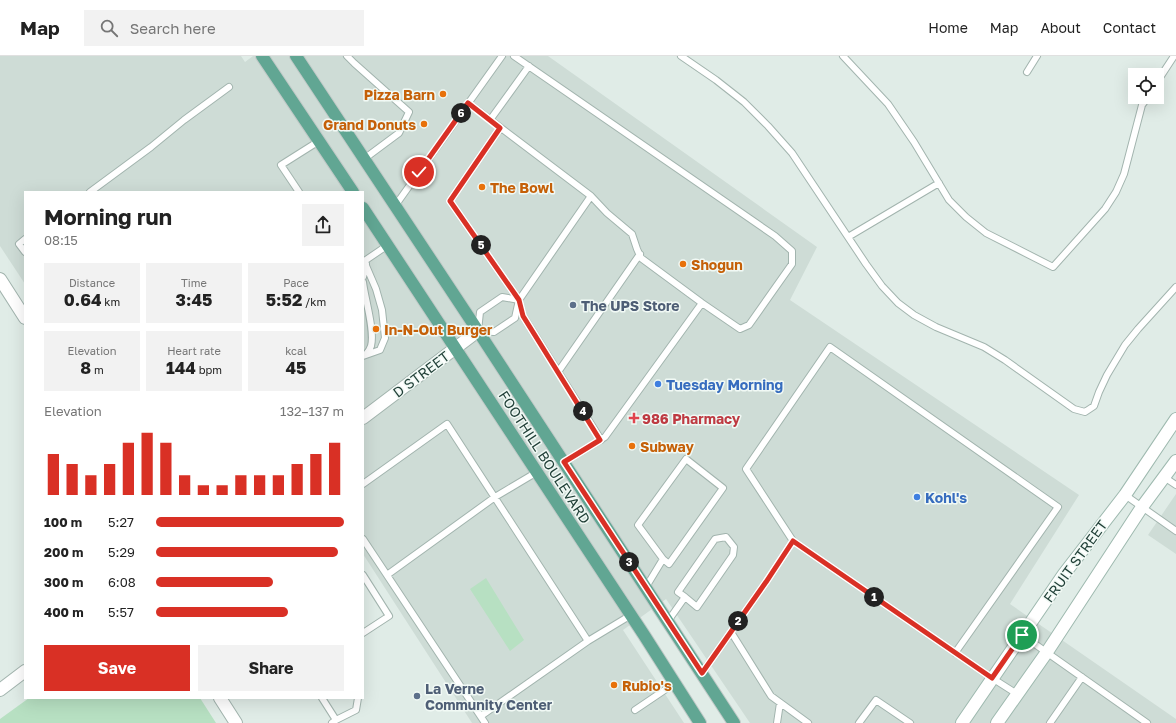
<!DOCTYPE html>
<html lang="en">
<head>
<meta charset="utf-8">
<style>
	body { margin:0; font-family:"Golos Text",sans-serif; background:#f2f2f2; color:#222; height:100vh; display:flex; flex-direction:column; font-size:15px; white-space:nowrap }
	* { box-sizing:border-box; margin:0 }
	p { font-size:13px; color:#767676 }
	.icon { flex:none; width:22px; height:22px; fill:none; stroke:currentColor; stroke-width:2; stroke-linecap:round; stroke-linejoin:round }
	.map { position:relative; flex:1; overflow:hidden }
	.drawer { position:absolute; left:24px; top:135px; width:340px; height:508px; display:flex; flex-direction:column; background:#fff; border-radius:0px; box-shadow:0 4px 16px #0002 }
	.drawer>* { flex:none }
	.tools { position:absolute; left:1128px; top:12px; display:grid; gap:8px }
	.tools a { display:grid; place-items:center; width:36px; height:36px; border-radius:0px; background:#fff; box-shadow:0 4px 16px #0002; font-size:20px }
	.pin { position:absolute; display:grid; place-items:center; width:34px; height:34px; color:#fff; margin:-17px; border:2px solid #fff; border-radius:50%; box-shadow:0 1px 4px #0007 }
	.km { position:absolute; width:20px; height:20px; margin:-10px; border-radius:50%; background:#222; color:#fff; font-size:11px; line-height:20px; text-align:center }
	.round { display:grid; place-items:center; flex:none; width:42px; height:42px; border-radius:0px; background:#f2f2f2 }
	.headline { display:flex; align-items:center; justify-content:space-between; height:68px; padding:0 20px }
	h1 { font-size:22px; font-weight:700; line-height:30px }
	.figures { display:grid; grid-template-columns:repeat(3,1fr); gap:6px; height:68px; padding:4px 20px }
	.figures div { display:grid; align-content:center; border-radius:0px; background:#f2f2f2; text-align:center }
	.figures b { font-size:17px; font-weight:700 }
	.figures small { font-size:11px; font-weight:400 }
	.figures p { font-size:11px }
	.chart { height:112px; padding:8px 20px }
	.chart p { display:flex; justify-content:space-between }
	.chart svg { width:100%; height:72px; margin-top:4px; stroke:#d93025; stroke-width:6 }
	.action { display:flex; gap:8px; margin-top:auto; padding:8px 20px }
	.action a { flex:1; height:46px; border-radius:0px; background:#d93025; color:#fff; font-size:16px; font-weight:700; line-height:46px; text-align:center }
	.action a+a { background:#f2f2f2; color:#222 }
	ul { padding:0 20px; list-style:none; font-size:13px }
	li { display:grid; grid-template-columns:64px 48px 1fr; align-items:center; height:30px }
	li i { height:10px; border-radius:5px; background:#d93025 }
	header { display:flex; align-items:center; gap:24px; box-sizing:border-box; height:56px; padding:0 20px; background:#fff; border-bottom:1px solid #e0e0e0 }
	header strong { font-size:19px }
	nav { display:flex; gap:22px; margin-inline-start:auto; font-size:14px }
	.search { width:280px; height:36px; background:#f2f2f2; display:flex; align-items:center; gap:10px; box-sizing:border-box; padding:0 14px; border-radius:0px; color:#767676; font-size:15px }
	.map>svg:first-child { display:block }
</style>
</head>
<body>
<header>
<strong>Map</strong>
<div class="search"><svg class="icon" aria-label="search" viewBox="0 0 24 24"><circle cx="10" cy="10" r="6"/><path d="M15 15l6 6"/></svg>Search here</div>
<nav><a>Home</a><a>Map</a><a>About</a><a>Contact</a></nav>
</header>
<div class="map">
<svg width="1176" height="667" viewBox="0 0 1176 667">
	<rect width="100%" height="100%" fill="#e0ece7"/>
	<!-- built -->
	<path fill="#cedcd6" d="M 0,0 L 241,0 L 245,6 L 253,0 L 548,0 L 817,191 L 790,244 L 1079,439 L 1010,548 L 1176,663 L 1176,667 L 750,667 L 666,543 L 623,574 L 684,667 L 472,667 L 363,498 L 363,136 L 25,136 L 25,228 L 0,190 Z
		M 1176,438 L 1176,498 L 1148,479 Z"/>
	<!-- green -->
	<path fill="#b7e0c2" d="M 486,522 L 524,584 L 510,595 L 470,533 Z
		M 29,642 L 200,642 L 216,667 L 0,667 L 0,663 Z"/>
	<g fill="none" stroke-linecap="round" stroke-linejoin="round">
		<defs>
			<path id="service" d="M 347,0 L 354,7 L 409,56 L 399,77 L 364,103
				M 681,0 L 716,24 L 744,46 L 768,70 L 792,97 L 866,208 L 882,230 L 898,247 L 914,259 L 936,271 L 984,291 L 1005,304 L 1074,353 L 1085,356 L 1094,350 L 1099,336 L 1107,319 L 1125,289 L 1138,273 L 1176,231
				M 843,0 L 888,48 L 914,86 L 949,144 L 966,161 L 986,177 L 1053,211 L 1105,153 L 1116,136 L 1124,118 L 1142,49 L 1148,41
				M 1027,16 L 1037,0
				M 1157,26 L 1174,0
				M 468,47 L 591,140 L 607,157 L 632,178 L 637,193 L 641,202 L 702,247 L 740,273 L 749,269 L 792,208 L 792,195 L 775,180 L 514,0
				M 490,64 L 529,10
				M 500,72 L 450,145 L 519,244 L 523,260 L 601,384
				M 90,136 L 151,91 L 184,64 L 229,31
				M 299,136 L 281,109 L 319,85
				M 395,150 L 502,0
				M 848,181 L 939,127
				M 25,183 L 19,188 L 25,196
				M 363,206 L 388,189
				M 363,221 L 366,208
				M 363,226 C 365,243 375,275 371,290 C 370,293 368,296 366,298
				M 519,244 L 502,241 L 480,256 L 478,275 L 494,276 L 515,262 L 519,244 L 591,140
				M 363,300 L 380,294 L 385,282 L 382,254 L 376,233 L 364,205
				M 558,316 L 640,198
				M 686,403 L 723,432 L 669,508 L 663,503 L 638,469 Z
				M 564,406 L 605,381 L 702,247
				M 1164,421 L 1176,429
				M 363,428 L 447,368 L 588,585 L 481,660
				M 1125,439 L 1176,475
				M 363,483 L 485,667
				M 363,519 L 389,560 L 363,577
				M 387,519 L 495,441 L 537,416
				M 646,531 L 663,503
				M 668,565 L 685,541 L 697,551 L 733,499 L 734,491 L 726,481 L 715,483 L 678,536 L 685,541
				M 731,576 L 771,640 L 808,667
				M 1022,579 L 1147,667
				M 588,585 L 631,559
				M 955,597 L 1058,451 L 830,291 L 746,413 L 793,485 L 992,622 L 1017,638
				M 702,617 L 766,526 L 793,485
				M 322,642 L 336,664 L 332,667
				M 635,654 L 675,627
				M 336,664 L 356,654 L 358,642
				M 777,667 L 780,647
				M 859,667 L 876,644 L 910,667
				M 1050,667 L 1082,621"/>
			<path id="minor" d="M 0,223 L 25,262
				M 363,362 L 478,275
				M 220,642 L 236,667"/>
			<path id="tertiary" d="M 0,634 L 25,615"/>
			<path id="secondary" d="M 962,667 L 1064,518 L 1125,439 L 1176,363
				M 997,667 L 1047,596 L 1142,451 L 1176,405"/>
			<path id="primary" d="M 262,0 L 353,136
				M 296,0 L 478,275 L 734,667
				M 363,152 L 644,579 L 700,667"/>
		</defs>
		<!-- service casing -->
		<use href="#service" stroke="#a2b4ae" stroke-width="8"/>
		<!-- minor casing -->
		<use href="#minor" stroke="#a2b4ae" stroke-width="14"/>
		<!-- tertiary casing -->
		<use href="#tertiary" stroke="#a2b4ae" stroke-width="14"/>
		<!-- secondary casing -->
		<use href="#secondary" stroke="#9eb9af" stroke-width="14"/>
		<!-- primary casing -->
		<use href="#primary" stroke="#c0c9c7" stroke-width="14"/>
		<!-- service -->
		<use href="#service" stroke="#fff" stroke-width="6"/>
		<!-- minor -->
		<use href="#minor" stroke="#fff" stroke-width="12"/>
		<!-- tertiary -->
		<use href="#tertiary" stroke="#fff" stroke-width="12"/>
		<!-- secondary -->
		<use href="#secondary" stroke="#fff" stroke-width="12"/>
		<!-- primary -->
		<use href="#primary" stroke="#61a693" stroke-width="12"/>
	</g>
	<g fill="none" stroke-linecap="round" stroke-linejoin="round">
		<defs>
			<path id="route" d="M 419,116 L 468,47 L 500,72 L 450,145 L 519,244 L 523,260 L 600,384 L 564,406 L 702,617 L 766,526 L 793,485 L 992,622 L 1022,579"/>
		</defs>
		<!-- route casing -->
		<use href="#route" stroke="#fff" stroke-width="8"/>
		<!-- route -->
		<use href="#route" stroke="#d93025" stroke-width="5"/>
	</g>
	<!-- markers -->
	<g fill="#e8710a" stroke="#f1f9f5" stroke-width="1.5">
		<circle cx="443" cy="38" r="4"/>
		<circle cx="424" cy="68" r="4"/>
		<circle cx="482" cy="131" r="4"/>
		<circle cx="683" cy="208" r="4"/>
		<circle cx="376" cy="273" r="4"/>
		<circle cx="632" cy="390" r="4"/>
		<circle cx="614" cy="629" r="4"/>
	</g>
	<g fill="#5c6f8a" stroke="#f1f9f5" stroke-width="1.5">
		<circle cx="573" cy="249" r="4"/>
		<circle cx="417" cy="640" r="4"/>
	</g>
	<g fill="#3f7fe0" stroke="#f1f9f5" stroke-width="1.5">
		<circle cx="658" cy="328" r="4"/>
		<circle cx="917" cy="441" r="4"/>
	</g>
	<path fill="#e0444e" stroke="#f1f9f5" stroke-width="1.5" d="M632 356h4v4h4v4h-4v4h-4v-4h-4v-4h4z"/>
	<g text-anchor="middle" dominant-baseline="central" stroke-width="3" stroke-linejoin="round" paint-order="stroke">
		<!-- food labels -->
		<g font-size="14" font-weight="bold" fill="#c56008" stroke="#f1f9f5" text-anchor="start">
			<text x="435" y="38" text-anchor="end">Pizza Barn</text>
			<text x="416" y="68" text-anchor="end">Grand Donuts</text>
			<text x="490" y="131">The Bowl</text>
			<text x="691" y="208">Shogun</text>
			<text x="384" y="273">In-N-Out Burger</text>
			<text x="640" y="390">Subway</text>
			<text x="622" y="629">Rubio's</text>
		</g>
		<!-- service labels -->
		<g font-size="14" font-weight="bold" fill="#4e5e75" stroke="#f1f9f5" text-anchor="start">
			<text x="581" y="249">The UPS Store</text>
			<text x="425" y="632">La Verne<tspan x="425" dy="16">Community Center</tspan></text>
		</g>
		<!-- street labels -->
		<g font-size="14" fill="#1f3e36" stroke="#f1f9f5">
			<text transform="translate(421 318) rotate(-37)">D STREET</text>
			<text transform="translate(545 401) rotate(57)">FOOTHILL BOULEVARD</text>
			<text transform="translate(1075 505) rotate(-54)">FRUIT STREET</text>
		</g>
		<!-- shop labels -->
		<g font-size="14" font-weight="bold" fill="#366cbe" stroke="#f1f9f5" text-anchor="start">
			<text x="666" y="328">Tuesday Morning</text>
			<text x="925" y="441">Kohl's</text>
		</g>
		<!-- health labels -->
		<g font-size="14" font-weight="bold" fill="#be3a42" stroke="#f1f9f5" text-anchor="start">
			<text x="642" y="362">986 Pharmacy</text>
		</g>
	</g>
</svg>
<div class="tools">
<a><svg class="icon" aria-label="locate" viewBox="0 0 24 24"><circle cx="12" cy="12" r="6"/><path d="M12 2v4M12 18v4M2 12h4M18 12h4"/></svg></a>
</div>
<div class="pin" style="left:1022px;top:579px;background:#1e9e55"><svg class="icon" aria-label="arrive" viewBox="0 0 24 24"><path d="M6 21V4h12l-3 4 3 4H6"/></svg></div>
<div class="pin" style="left:419px;top:116px;background:#d93025"><svg class="icon" aria-label="check" viewBox="0 0 24 24"><path d="M5 12l5 5 9-10"/></svg></div>
<b class="km" style="left:874px;top:541px">1</b>
<b class="km" style="left:738px;top:565px">2</b>
<b class="km" style="left:629px;top:506px">3</b>
<b class="km" style="left:583px;top:355px">4</b>
<b class="km" style="left:481px;top:189px">5</b>
<b class="km" style="left:461px;top:57px">6</b>
<section class="drawer">
<div class="headline"><div><h1>Morning run</h1><p>08:15</p></div><a class="round"><svg class="icon" aria-label="share" viewBox="0 0 24 24"><path d="M12 15V3M7 8l5-5 5 5M5 13v7h14v-7"/></svg></a></div>
<div class="figures">
<div><p>Distance</p><b>0.64<small> km</small></b></div>
<div><p>Time</p><b>3:45</b></div>
<div><p>Pace</p><b>5:52<small> /km</small></b></div>
</div>
<div class="figures">
<div><p>Elevation</p><b>8<small> m</small></b></div>
<div><p>Heart rate</p><b>144<small> bpm</small></b></div>
<div><p>kcal</p><b>45</b></div>
</div>
<div class="chart"><p><span>Elevation</span>132–137 m</p>
<svg viewBox="0 0 160 44" preserveAspectRatio="none"><path d="M5 44V19M15 44V25M25 44V32M35 44V25M45 44V12M55 44V6M65 44V12M75 44V32M85 44V38M95 44V38M105 44V32M115 44V32M125 44V32M135 44V25M145 44V19M155 44V12"/></svg>
</div>
<ul>
<li><b>100 m</b>5:27<i style="width:100%"></i></li>
<li><b>200 m</b>5:29<i style="width:97%"></i></li>
<li><b>300 m</b>6:08<i style="width:62%"></i></li>
<li><b>400 m</b>5:57<i style="width:70%"></i></li>
</ul>
<div class="action"><a>Save</a><a>Share</a></div>
</section>
</div>
</body>
</html>
